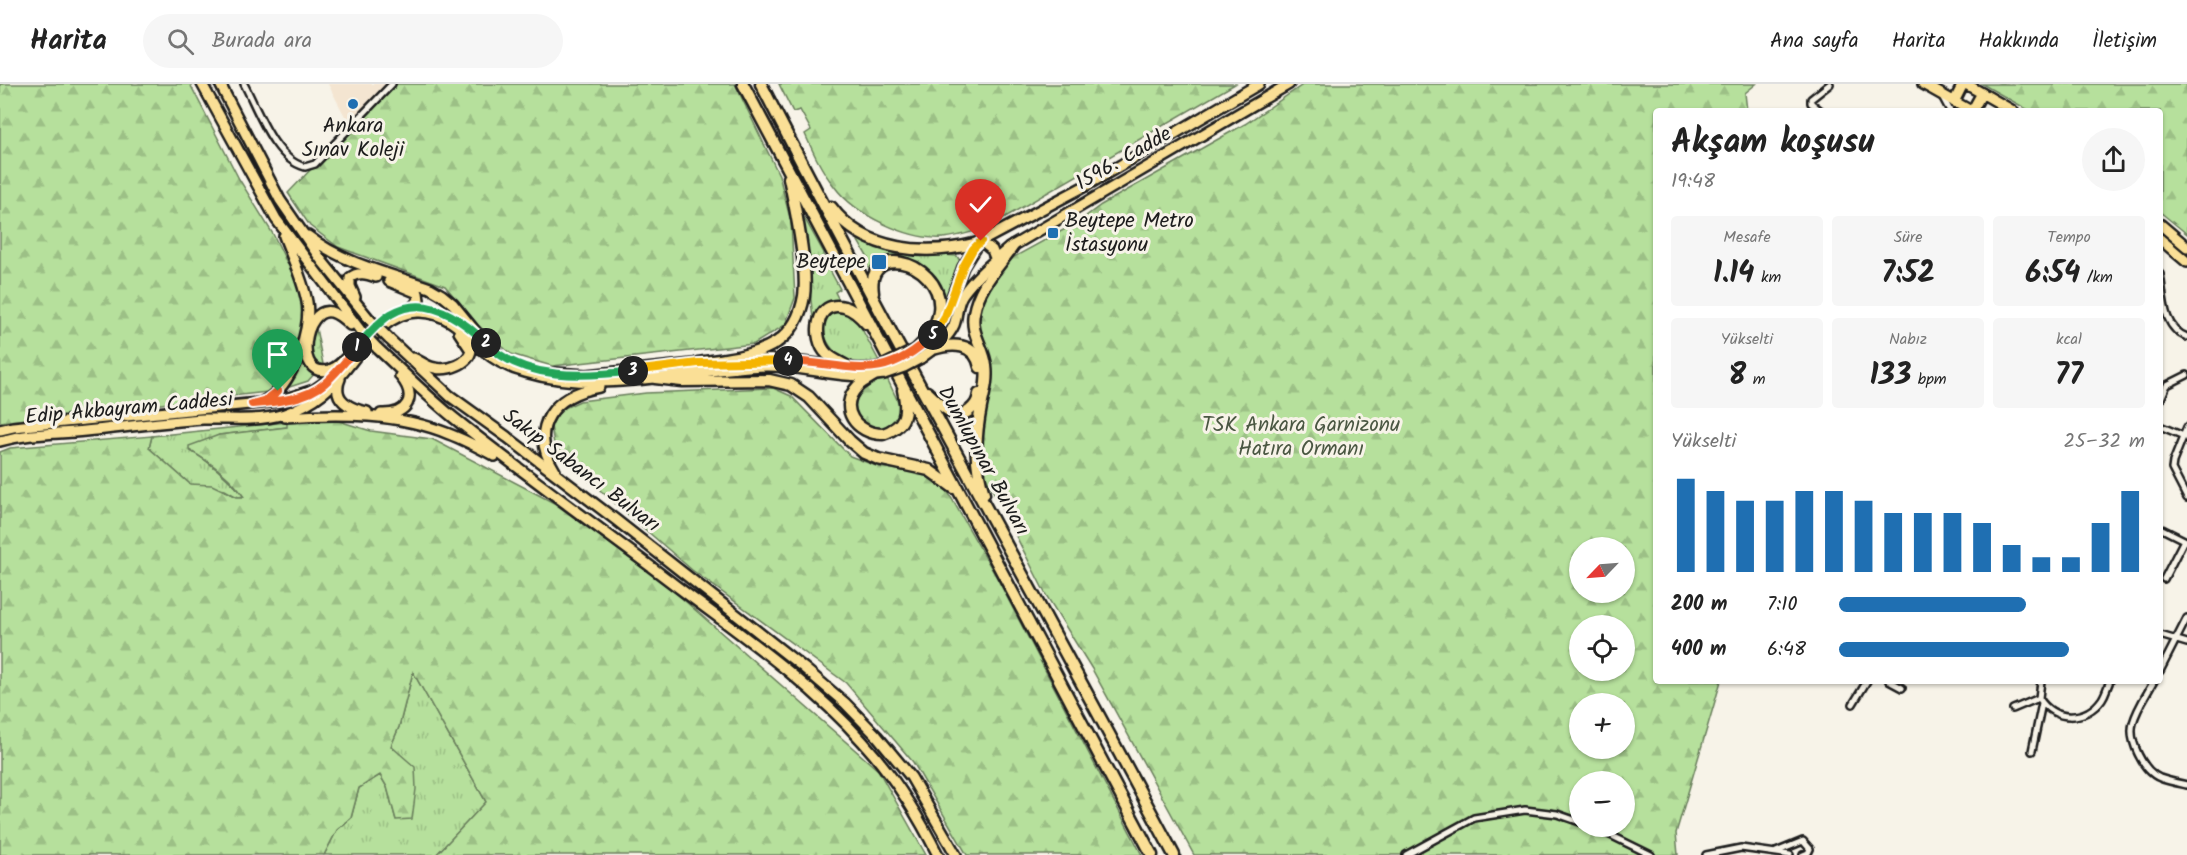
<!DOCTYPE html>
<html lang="tr">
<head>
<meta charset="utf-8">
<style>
	body { margin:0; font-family:Kalam,sans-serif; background:#f6f6f6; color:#222; height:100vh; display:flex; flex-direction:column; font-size:22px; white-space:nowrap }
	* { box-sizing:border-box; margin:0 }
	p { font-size:20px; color:#767676 }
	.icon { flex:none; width:33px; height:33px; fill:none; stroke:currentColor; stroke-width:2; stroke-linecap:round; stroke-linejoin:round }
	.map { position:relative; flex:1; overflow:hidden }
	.side { position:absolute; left:1653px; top:24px; width:510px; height:576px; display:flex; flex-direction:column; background:#fff; border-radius:6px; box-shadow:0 2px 4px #0004 }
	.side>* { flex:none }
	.needle { width:39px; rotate:245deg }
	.tools { position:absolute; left:1569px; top:453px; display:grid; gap:12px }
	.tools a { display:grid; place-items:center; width:66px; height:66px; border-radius:50%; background:#fff; box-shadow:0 2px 4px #0004; font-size:30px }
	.pin { position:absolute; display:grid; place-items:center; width:51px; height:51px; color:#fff; margin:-62px -26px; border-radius:50% 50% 50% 0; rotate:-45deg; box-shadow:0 0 6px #0007 }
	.pin .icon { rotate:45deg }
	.km { position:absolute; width:30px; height:30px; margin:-15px; border-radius:50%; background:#222; color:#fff; font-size:16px; line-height:30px; text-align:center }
	.round { display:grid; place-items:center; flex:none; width:63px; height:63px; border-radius:32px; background:#f6f6f6 }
	.overview { display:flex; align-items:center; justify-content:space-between; height:102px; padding:0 18px }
	h1 { font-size:33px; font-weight:700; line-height:45px }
	.stats { display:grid; grid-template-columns:repeat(3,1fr); gap:9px; height:102px; padding:6px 18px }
	.stats div { display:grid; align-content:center; border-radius:6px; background:#f6f6f6; text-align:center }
	.stats b { font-size:30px; font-weight:700 }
	.stats small { font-size:16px; font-weight:400 }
	.stats p { font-size:16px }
	.chart { height:168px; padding:12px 18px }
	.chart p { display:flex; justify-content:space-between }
	.chart svg { width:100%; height:108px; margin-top:6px; stroke:#1f6fb2; stroke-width:6 }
	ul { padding:0 18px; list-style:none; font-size:20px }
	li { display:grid; grid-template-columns:96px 72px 1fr; align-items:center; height:45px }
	li i { height:15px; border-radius:8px; background:#1f6fb2 }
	header { display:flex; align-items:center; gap:36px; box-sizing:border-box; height:84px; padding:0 30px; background:#fff; border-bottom:2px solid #e0e0e0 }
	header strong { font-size:28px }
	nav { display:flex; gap:33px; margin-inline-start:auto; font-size:21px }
	.search { width:420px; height:54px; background:#f6f6f6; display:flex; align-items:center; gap:15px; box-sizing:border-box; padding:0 21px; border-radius:33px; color:#767676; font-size:22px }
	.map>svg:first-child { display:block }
</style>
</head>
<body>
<header>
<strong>Harita</strong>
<div class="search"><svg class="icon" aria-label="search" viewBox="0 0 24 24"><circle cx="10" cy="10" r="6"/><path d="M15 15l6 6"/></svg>Burada ara</div>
<nav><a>Ana sayfa</a><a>Harita</a><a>Hakkında</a><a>İletişim</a></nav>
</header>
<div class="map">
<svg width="2187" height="771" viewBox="0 0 2187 771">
	<defs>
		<pattern id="grass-tufts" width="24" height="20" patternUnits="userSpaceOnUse" patternTransform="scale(1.5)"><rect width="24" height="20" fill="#b6e09c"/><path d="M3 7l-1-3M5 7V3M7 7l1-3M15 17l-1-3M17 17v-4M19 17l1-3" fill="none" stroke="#9cc086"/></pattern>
		<pattern id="forest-firs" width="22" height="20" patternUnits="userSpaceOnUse" patternTransform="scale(1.5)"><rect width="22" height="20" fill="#b6e09c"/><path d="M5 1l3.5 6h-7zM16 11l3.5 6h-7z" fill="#9cc086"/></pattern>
	</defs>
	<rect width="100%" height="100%" fill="#f7f3e8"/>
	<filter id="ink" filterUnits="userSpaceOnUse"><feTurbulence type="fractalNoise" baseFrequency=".0167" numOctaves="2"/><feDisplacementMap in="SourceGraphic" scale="12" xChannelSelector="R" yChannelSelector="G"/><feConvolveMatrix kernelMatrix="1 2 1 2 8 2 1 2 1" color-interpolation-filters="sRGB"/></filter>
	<g filter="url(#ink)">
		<!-- built -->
		<path fill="#f4e5d1" d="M 328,0 L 387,0 L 349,40 Z"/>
		<!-- grass -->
		<path fill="url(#grass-tufts)" stroke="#697e5c" stroke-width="1.5" d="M 801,128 L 824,169 L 824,175 L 840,205 L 835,208 L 840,218 L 818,228 L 813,234 Z
			M 861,155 L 930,170 L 957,172 L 960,177 L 960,181 L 943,223 L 941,212 L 902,177 L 872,191 L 865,177 L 868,174 L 858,157 Z
			M 840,227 L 856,234 L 880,279 C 871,280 862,283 853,280 C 831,273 806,235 840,227 Z
			M 287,338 L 288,343 L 219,351 L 190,366 C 212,379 228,394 245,413 L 237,413 L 225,406 L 190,400 L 149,364 L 152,352 Z
			M 413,588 L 486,718 L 436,771 L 324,771 L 337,746 L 351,734 L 359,704 L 380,691 L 387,703 L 396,736 L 391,662 L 399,643 Z"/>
		<!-- forest -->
		<path fill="url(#forest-firs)" stroke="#697e5c" stroke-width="1.5" fill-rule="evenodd" d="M 0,0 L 190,0 L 239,95 L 273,150 L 314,234 L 323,280 L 308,297 L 277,307 L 0,338 Z
			M 393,0 L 735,0 L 779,91 L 791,138 L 795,214 L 785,241 L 754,260 L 552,282 L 511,270 L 478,241 L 445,202 L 338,163 L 310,142 L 288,109 Z
			M 779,0 L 1235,0 L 988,143 C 974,147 959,153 943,154 C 908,156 855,131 834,102 C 821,86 813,68 805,50 L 811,46 L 800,26 L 793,28 Z
			M 1304,0 L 1756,0 L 1745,9 L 1747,27 L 1656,27 L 1656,597 L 1721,597 L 1676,749 L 1678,771 L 1194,771 L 1092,585 L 1046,511 L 986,393 L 976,366 L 988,304 L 977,246 L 979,218 L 1002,183 L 1014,173 L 1078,138 L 1101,121 L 1245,40 ZM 1580,464 L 1624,464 L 1624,508 L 1580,508 ZM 1580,542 L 1624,542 L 1624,586 L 1580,586 ZM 1580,620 L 1624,620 L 1624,664 L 1580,664 ZM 1580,698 L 1624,698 L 1624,742 L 1580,742 Z
			M 1982,0 L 2187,0 L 2187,150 L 2160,128 L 2160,27 L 2030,27 Z
			M 886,292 L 900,322 L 901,329 L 893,343 L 872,347 L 855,331 L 854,316 L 864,302 Z
			M 773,304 L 791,312 L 850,372 L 879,383 L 912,388 L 936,395 L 948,408 L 997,494 L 1142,771 L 967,771 L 913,678 L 846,599 L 692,486 L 586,394 L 554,360 L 551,342 L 560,326 L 580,317 L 646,309 Z
			M 332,335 L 371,347 L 432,355 L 554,419 L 669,503 L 878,686 L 926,771 L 436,771 L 486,718 L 413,588 L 399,643 L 391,662 L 415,683 L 416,705 L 412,735 L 396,736 L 387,703 L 380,691 L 359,704 L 351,734 L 337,746 L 324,771 L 0,771 L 0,368 L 10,364 L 152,352 L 149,364 L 190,400 L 212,401 L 237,413 L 244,413 C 231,393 210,378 189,366 L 189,362 L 219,351 L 287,343 L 287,338 Z"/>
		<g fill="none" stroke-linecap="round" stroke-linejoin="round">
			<defs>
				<path id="street" d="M 244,0 C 258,26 274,75 305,83 L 315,80 L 392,0
					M 1943,14 L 1950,27
					M 1821,27 L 1811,19 L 1811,15 L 1830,0
					M 2160,190 C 2164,213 2162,244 2187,253
					M 2160,317 L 2167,301 L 2187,291
					M 2160,342 L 2186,353
					M 2187,343 L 2173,378 L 2172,385 L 2187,414
					M 2160,444 L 2186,457
					M 2164,495 L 2184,456
					M 2160,551 L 2187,559
					M 2160,587 L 2187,534
					M 1889,597 L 1902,604
					M 2154,597 C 2147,610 2137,624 2133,639 C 2128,656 2143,687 2160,694 C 2168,697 2178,699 2187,701
					M 2039,614 L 2041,597
					M 1853,620 L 1867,597
					M 2013,625 L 2039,614 C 2054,638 2086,638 2102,615 C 2106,609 2107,603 2110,597
					M 2032,667 L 2042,619
					M 1592,742 L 1651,771
					M 1776,768 L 1803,757 L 1810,765 L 1808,769 L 1803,771
					M 1406,771 L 1474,734 L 1525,726 L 1557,730 L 1580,738
					M 1706,771 L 1741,764 L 1790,771"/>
				<path id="primary" d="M 202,0 L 276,135 L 360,246
					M 220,0 L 280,116 L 322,177 L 370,236
					M 1923,0 L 1971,27
					M 1966,0 L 2013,27
					M 1954,18 L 1963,0
					M 1972,27 L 1982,9
					M 2160,140 L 2187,163
					M 308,152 C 344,180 388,189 430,204 L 442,211 L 453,220 L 479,252
					M 2160,155 L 2187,178
					M 981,157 L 992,166 L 996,176
					M 389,197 L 418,209 L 419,216 L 414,222
					M 355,213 L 350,202 L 350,194 C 358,187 367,190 376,193
					M 350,241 C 345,236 339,230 331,228 C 304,222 293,295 329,286 C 341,283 351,268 360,259
					M 474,249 L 497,269
					M 931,253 L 943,238 L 963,183 L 978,159 L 1087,101 L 1259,0
					M 389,255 L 450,312 L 507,353 L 616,436 L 804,584 L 845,619 L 877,652 L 911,693 L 956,771
					M 377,264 C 402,287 427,312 454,334 C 526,392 602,445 675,501 C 740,550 809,597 863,658 C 893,691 918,731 938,771
					M 413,274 C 420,277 427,283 435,284 C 448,287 469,280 471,266 L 459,248
					M 921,274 C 933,265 948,255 954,241 C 958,231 956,219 963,210 C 975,193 993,178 1009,164 L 1289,0
					M 734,277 C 760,275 785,276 810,279 C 833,281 857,288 880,283
					M 555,289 L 587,291 L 703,279
					M 340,295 C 331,315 350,325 367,328
					M 264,317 C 291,305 312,247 307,218 C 303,196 292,173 284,152
					M 381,330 C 408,331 418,313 400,292
					M 285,333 C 339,329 398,329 449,350 C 465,356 480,364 495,372
					M 0,346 L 13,343 L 280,317 L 314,306 L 327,297
					M 0,357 C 29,349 55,350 85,347 C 124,343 164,338 203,335 C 232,334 265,339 292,327 C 306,321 321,312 332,301 C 356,277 381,226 420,228 C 449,229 464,248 483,266 C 496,277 509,284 525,288 C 605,312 685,285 766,282 C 805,281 844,297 884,290
					M 555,387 C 527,343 554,311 599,303"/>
				<path id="highway" d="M 743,0 L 1152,771
					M 761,0 C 894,260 1037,514 1174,771
					M 831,123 C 865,169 927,172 978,159
					M 873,209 C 872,202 872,192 877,186 C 897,159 978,206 917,265
					M 933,265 C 952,259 975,258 980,283
					M 698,279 C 724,275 754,273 777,258 C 793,247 801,230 804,212 C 808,185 795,122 789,94
					M 852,285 C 844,280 833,276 827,270 C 811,254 816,215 844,223 C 853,225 861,233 867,240
					M 873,292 C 868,295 862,298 858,302 C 837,324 856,350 883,350 C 906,342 908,329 903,306
					M 655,294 L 682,297 L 769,296 L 791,301 L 809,313 L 850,357 L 864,369 L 878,375 L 929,386 L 954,404
					M 927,308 C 938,318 954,338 969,327 C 975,322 978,318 979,310
					M 984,410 C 974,380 975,354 981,323 C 984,309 988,297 986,282 C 984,263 970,250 974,229 C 979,201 998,184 1013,162"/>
			</defs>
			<!-- street casing -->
			<use href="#street" stroke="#1c1c1c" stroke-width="10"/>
			<!-- primary casing -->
			<use href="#primary" stroke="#1c1c1c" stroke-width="14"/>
			<!-- highway casing -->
			<use href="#highway" stroke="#1c1c1c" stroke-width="15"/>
			<!-- street -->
			<use href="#street" stroke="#f7f3e8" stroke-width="5"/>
			<!-- primary -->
			<use href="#primary" stroke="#fadf96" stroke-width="9"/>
			<!-- highway -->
			<use href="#highway" stroke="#fadf96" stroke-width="10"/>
			<defs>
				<path id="primary-bridge" d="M 370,236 L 389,255
					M 360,246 L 377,264
					M 880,283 L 917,265
					M 884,290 L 904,283 L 921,274"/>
			</defs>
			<!-- primary-bridge casing -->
			<use href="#primary-bridge" stroke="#1c1c1c" stroke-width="14" stroke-linecap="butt"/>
			<!-- primary-bridge -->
			<use href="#primary-bridge" stroke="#fadf96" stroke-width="9"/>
		</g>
	</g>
	<g fill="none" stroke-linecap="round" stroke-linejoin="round" filter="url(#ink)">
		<defs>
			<path id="split-1" d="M 278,307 L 266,316 L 252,320 C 276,318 307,315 325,299 C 337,289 347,275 357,263"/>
			<path id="split-2" d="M 357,263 C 367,252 378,238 391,230 C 426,209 461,234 486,259"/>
			<path id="split-3" d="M 486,259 C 523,297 585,293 633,287"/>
			<path id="split-4" d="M 633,287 L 698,279 L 788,277"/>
			<path id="split-5" d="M 788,277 C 850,279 880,302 933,251"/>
			<path id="split-6" d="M 933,251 L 944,235 L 963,183 L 973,165 L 981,157"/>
		</defs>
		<!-- split-1 casing -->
		<use href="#split-1" stroke="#fff" stroke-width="12"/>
		<!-- split-2 casing -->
		<use href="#split-2" stroke="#fff" stroke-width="12"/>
		<!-- split-3 casing -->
		<use href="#split-3" stroke="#fff" stroke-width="12"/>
		<!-- split-4 casing -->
		<use href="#split-4" stroke="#fff" stroke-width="12"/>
		<!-- split-5 casing -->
		<use href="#split-5" stroke="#fff" stroke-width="12"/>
		<!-- split-6 casing -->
		<use href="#split-6" stroke="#fff" stroke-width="12"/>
		<!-- split-1 -->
		<use href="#split-1" stroke="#f0652b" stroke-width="8"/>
		<!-- split-2 -->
		<use href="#split-2" stroke="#22a559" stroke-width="8"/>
		<!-- split-3 -->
		<use href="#split-3" stroke="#22a559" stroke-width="8"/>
		<!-- split-4 -->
		<use href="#split-4" stroke="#f5b400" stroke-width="8"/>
		<!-- split-5 -->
		<use href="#split-5" stroke="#f0652b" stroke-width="8"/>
		<!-- split-6 -->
		<use href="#split-6" stroke="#f5b400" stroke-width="8"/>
	</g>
	<!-- markers -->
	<g fill="#1f6fb2" stroke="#f7f3e8" stroke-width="2">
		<circle cx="353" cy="20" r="6"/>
		<rect x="1047" y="143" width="12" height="12" rx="3"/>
		<rect x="871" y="170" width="16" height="16" rx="3"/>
	</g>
	<g text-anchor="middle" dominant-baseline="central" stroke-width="6" stroke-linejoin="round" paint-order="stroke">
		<!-- poi labels -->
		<g font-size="21" fill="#1c1c1c" stroke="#f7f3e8">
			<text x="353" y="42">Ankara<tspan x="353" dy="24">Sınav Koleji</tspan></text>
			<text x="1065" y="137" text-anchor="start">Beytepe Metro<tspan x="1065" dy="24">İstasyonu</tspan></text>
			<text x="866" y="178" text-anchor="end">Beytepe</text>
		</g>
		<!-- street labels -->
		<g font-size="21" fill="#1c1c1c" stroke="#f7f3e8">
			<text transform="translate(1124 75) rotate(-30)">1596. Cadde</text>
			<text transform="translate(129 325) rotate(-5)">Edip Akbayram Caddesi</text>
			<text transform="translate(983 377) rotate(61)">Dumlupınar Bulvarı</text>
			<text transform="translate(581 387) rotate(37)">Sakıp Sabancı Bulvarı</text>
		</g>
		<!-- park labels -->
		<g font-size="21" fill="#4a5742" stroke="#f7f3e8">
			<text x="1301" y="341">TSK Ankara Garnizonu<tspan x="1301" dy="24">Hatıra Ormanı</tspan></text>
		</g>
	</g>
</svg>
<div class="tools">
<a><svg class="needle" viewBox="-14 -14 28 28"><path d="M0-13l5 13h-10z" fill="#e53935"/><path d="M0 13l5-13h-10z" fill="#767676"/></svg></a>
<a><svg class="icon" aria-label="locate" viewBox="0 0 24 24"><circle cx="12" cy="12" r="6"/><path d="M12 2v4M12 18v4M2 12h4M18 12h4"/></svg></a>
<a>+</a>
<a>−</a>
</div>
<div class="pin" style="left:278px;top:307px;background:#1e9e55"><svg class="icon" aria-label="arrive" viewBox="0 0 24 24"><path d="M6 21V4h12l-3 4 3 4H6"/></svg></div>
<div class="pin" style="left:981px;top:157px;background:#d93025"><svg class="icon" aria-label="check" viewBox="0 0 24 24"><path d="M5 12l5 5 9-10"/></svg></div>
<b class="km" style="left:357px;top:263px">1</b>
<b class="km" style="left:486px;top:259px">2</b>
<b class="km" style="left:633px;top:287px">3</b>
<b class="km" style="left:788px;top:277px">4</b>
<b class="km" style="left:933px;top:251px">5</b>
<section class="side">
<div class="overview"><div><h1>Akşam koşusu</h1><p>19:48</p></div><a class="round"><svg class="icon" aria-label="share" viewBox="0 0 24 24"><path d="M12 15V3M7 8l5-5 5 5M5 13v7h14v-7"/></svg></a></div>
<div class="stats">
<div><p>Mesafe</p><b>1.14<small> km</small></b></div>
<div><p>Süre</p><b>7:52</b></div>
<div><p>Tempo</p><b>6:54<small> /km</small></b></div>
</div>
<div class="stats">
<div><p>Yükselti</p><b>8<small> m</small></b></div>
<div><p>Nabız</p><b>133<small> bpm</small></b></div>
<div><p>kcal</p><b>77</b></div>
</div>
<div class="chart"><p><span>Yükselti</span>25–32 m</p>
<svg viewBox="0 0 160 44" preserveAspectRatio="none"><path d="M5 44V6M15 44V11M25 44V15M35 44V15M45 44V11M55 44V11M65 44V15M75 44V20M85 44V20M95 44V20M105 44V24M115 44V33M125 44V38M135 44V38M145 44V24M155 44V11"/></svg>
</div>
<ul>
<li><b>200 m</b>7:10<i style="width:61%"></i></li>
<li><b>400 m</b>6:48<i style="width:75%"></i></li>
</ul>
</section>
</div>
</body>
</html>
